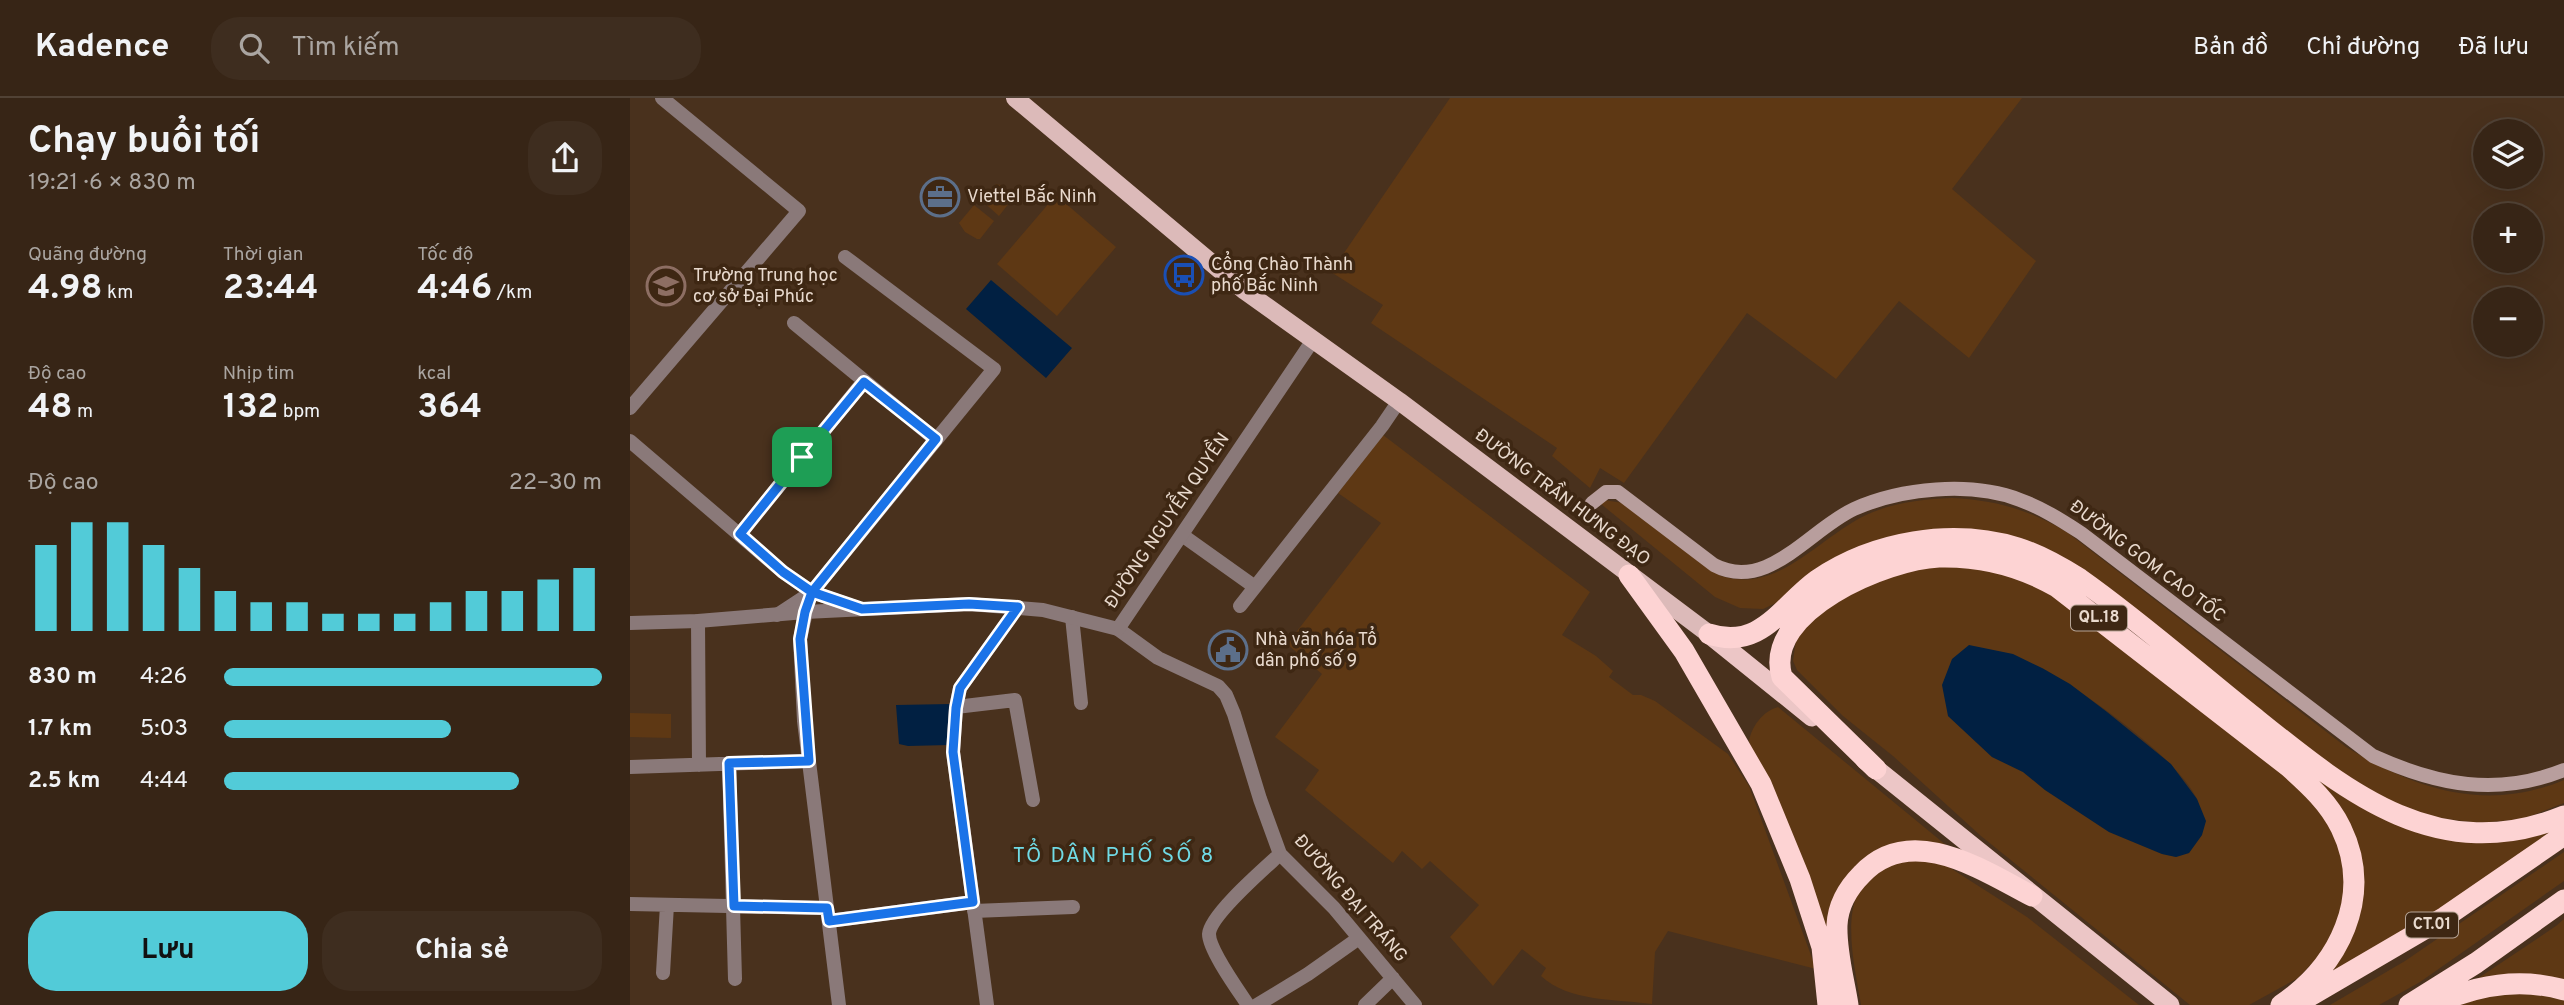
<!DOCTYPE html>
<html lang="vi">
<head>
<meta charset="utf-8">
<style>
	body { margin:0; font-family:Overpass,sans-serif; background:#3e2d1f; color:#f1f3f6; height:100vh; display:flex; flex-direction:column; font-size:26px; white-space:nowrap }
	* { box-sizing:border-box; margin:0 }
	p { font-size:23px; color:#aaa5a1 }
	.icon { flex:none; width:38px; height:38px; fill:none; stroke:currentColor; stroke-width:2; stroke-linecap:round; stroke-linejoin:round }
	.map { position:relative; flex:1; overflow:hidden }
	.details { display:flex; flex-direction:column; background:#372516; width:630px }
	.details>* { flex:none }
	.buttons { position:absolute; left:1843px; top:21px; display:grid; gap:14px }
	.buttons a { display:grid; place-items:center; width:70px; height:70px; border-radius:50%; background:#372516; box-shadow:0 7px 28px #0002,0 0 0 2px #514235; font-size:35px }
	.pin { position:absolute; display:grid; place-items:center; width:60px; height:60px; color:#fff; margin:-30px; border-radius:14px; box-shadow:0 4px 10px #0006 }
	.round { display:grid; place-items:center; flex:none; width:74px; height:74px; border-radius:28px; background:#3e2d1f }
	.overview { display:flex; align-items:center; justify-content:space-between; height:119px; padding:0 28px }
	h1 { font-size:38px; font-weight:700; line-height:52px }
	.metrics { display:grid; grid-template-columns:repeat(3,1fr); gap:10px; height:119px; padding:7px 28px }
	.metrics div { display:grid; align-content:center }
	.metrics b { font-size:35px; font-weight:700 }
	.metrics small { font-size:19px; font-weight:400 }
	.metrics p { font-size:19px }
	.chart { height:196px; padding:14px 28px }
	.chart p { display:flex; justify-content:space-between }
	.chart svg { width:100%; height:126px; margin-top:7px; stroke:#52cbd8; stroke-width:6 }
	.button { display:flex; gap:14px; margin-top:auto; padding:14px 28px }
	.button a { flex:1; height:80px; border-radius:28px; background:#52cbd8; color:#111; font-size:28px; font-weight:700; line-height:80px; text-align:center }
	.button a+a { background:#3e2d1f; color:#f1f3f6 }
	ul { padding:0 28px; list-style:none; font-size:23px }
	li { display:grid; grid-template-columns:112px 84px 1fr; align-items:center; height:52px }
	li i { height:18px; border-radius:9px; background:#52cbd8 }
	header { display:flex; align-items:center; gap:42px; box-sizing:border-box; height:98px; padding:0 35px; background:#372516; border-bottom:2px solid #514235 }
	header strong { font-size:33px }
	nav { display:flex; gap:38px; margin-inline-start:auto; font-size:24px }
	.search { width:490px; height:63px; background:#3e2d1f; display:flex; align-items:center; gap:18px; box-sizing:border-box; padding:0 24px; border-radius:28px; color:#aaa5a1; font-size:26px }
	main { display:flex; flex:1; min-height:0 }
	.map>svg:first-child { display:block }
</style>
</head>
<body>
<header>
<strong>Kadence</strong>
<div class="search"><svg class="icon" aria-label="search" viewBox="0 0 24 24"><circle cx="10" cy="10" r="6"/><path d="M15 15l6 6"/></svg>Tìm kiếm</div>
<nav><a>Bản đồ</a><a>Chỉ đường</a><a>Đã lưu</a></nav>
</header>
<main>
<section class="details">
<div class="overview"><div><h1>Chạy buổi tối</h1><p>19:21 · 6 × 830 m</p></div><a class="round"><svg class="icon" aria-label="share" viewBox="0 0 24 24"><path d="M12 15V3M7 8l5-5 5 5M5 13v7h14v-7"/></svg></a></div>
<div class="metrics">
<div><p>Quãng đường</p><b>4.98<small> km</small></b></div>
<div><p>Thời gian</p><b>23:44</b></div>
<div><p>Tốc độ</p><b>4:46<small> /km</small></b></div>
</div>
<div class="metrics">
<div><p>Độ cao</p><b>48<small> m</small></b></div>
<div><p>Nhịp tim</p><b>132<small> bpm</small></b></div>
<div><p>kcal</p><b>364</b></div>
</div>
<div class="chart"><p><span>Độ cao</span>22–30 m</p>
<svg viewBox="0 0 160 44" preserveAspectRatio="none"><path d="M5 44V14M15 44V6M25 44V6M35 44V14M45 44V22M55 44V30M65 44V34M75 44V34M85 44V38M95 44V38M105 44V38M115 44V34M125 44V30M135 44V30M145 44V26M155 44V22"/></svg>
</div>
<ul>
<li><b>830 m</b>4:26<i style="width:100%"></i></li>
<li><b>1.7 km</b>5:03<i style="width:60%"></i></li>
<li><b>2.5 km</b>4:44<i style="width:78%"></i></li>
</ul>
<div class="button"><a>Lưu</a><a>Chia sẻ</a></div>
</section>
<div class="map">
<svg width="1934" height="907" viewBox="0 0 1934 907">
	<rect width="100%" height="100%" fill="#49311d"/>
	<!-- green -->
	<path fill="#5e3814" fill-rule="evenodd" d="M 820,0 L 1392,0 L 1322,91 L 1406,163 L 1339,260 L 1269,203 L 1206,281 L 1117,215 L 994,385 L 970,370 L 960,390 L 922,358 L 927,350 L 741,225 L 753,207 L 701,174 Z
		M 366,86 L 374,88 L 383,100 L 369,118 L 350,101 Z
		M 426,97 L 486,149 L 427,218 L 367,166 Z
		M 344,107 L 364,123 L 350,141 L 347,141 L 335,134 L 329,125 Z
		M 753,337 L 960,494 L 932,537 L 966,558 L 983,573 L 979,579 L 1003,597 L 1011,597 L 1025,603 L 1098,656 L 1119,688 L 1186,871 L 1038,833 L 1025,854 L 1022,906 C 986,901 939,904 911,878 L 916,870 L 892,851 L 863,888 L 820,839 L 849,807 L 800,763 L 792,771 L 772,753 L 763,765 L 675,692 L 689,672 L 645,639 L 692,576 L 657,546 L 751,425 L 708,395 Z
		M 1322,400 C 1365,402 1401,412 1438,435 L 1716,649 C 1785,691 1855,715 1934,682 L 1934,705 L 1893,721 L 1849,725 L 1802,719 L 1739,695 L 1382,441 L 1146,505 L 1133,511 L 1110,510 L 1085,499 L 971,406 L 974,402 L 999,406 L 1091,478 C 1151,497 1191,435 1243,414 C 1268,404 1295,401 1322,400 Z
		M 1319,463 L 1414,486 L 1664,682 L 1708,736 L 1718,791 L 1705,841 L 1668,880 L 1619,907 L 1560,907 L 1351,738 L 1263,658 L 1213,618 L 1167,572 L 1163,563 L 1166,542 L 1182,521 L 1242,481 ZM 1412,570 C 1455,595 1544,657 1566,699 C 1571,709 1570,726 1572,737 L 1559,755 L 1546,759 L 1532,756 L 1479,734 L 1415,692 L 1393,674 L 1362,659 L 1318,618 Z
		M 1148,609 L 1322,752 L 1249,752 L 1202,843 L 1119,644 C 1121,629 1133,613 1148,609 Z
		M 0,615 L 41,616 L 41,640 L 0,639 Z
		M 1638,643 L 1707,695 L 1725,705 L 1811,740 L 1848,744 L 1934,729 L 1800,820 L 1696,884 L 1719,842 L 1730,769 Z
		M 1934,754 L 1934,783 L 1790,884 L 1749,907 L 1700,907 L 1775,863 Z
		M 1282,759 L 1314,766 L 1397,819 L 1509,907 L 1231,907 C 1225,868 1206,800 1246,773 C 1256,766 1271,763 1282,759 Z
		M 1934,821 L 1934,885 L 1844,883 L 1926,828 Z
		M 1868,894 L 1934,898 L 1934,907 L 1825,907 Z"/>
	<!-- water -->
	<path fill="#012042" d="M 361,182 L 442,250 L 416,280 L 336,211 Z
		M 1339,547 L 1383,556 L 1412,570 L 1440,586 L 1477,614 L 1541,666 L 1567,701 L 1576,723 L 1572,737 L 1559,755 L 1546,759 L 1532,756 L 1479,734 L 1415,692 L 1393,674 L 1362,659 L 1318,618 L 1312,587 L 1322,561 Z
		M 321,606 L 319,647 L 278,648 L 269,646 L 266,607 Z"/>
	<g fill="none" stroke-linecap="round" stroke-linejoin="round">
		<!-- minor -->
		<path stroke="#8a7979" stroke-width="14" d="M 164,225 L 305,341
			M 0,310 L 169,113 L 32,0
			M 0,343 L 153,474 L 182,494 L 228,510
			M 110,436 L 234,283
			M 552,437 L 625,489
			M 178,505 L 170,541 L 174,623 L 209,907
			M 610,508 L 752,328 L 769,303
			M 147,517 L 182,494 L 364,271 L 215,159
			M 442,519 L 451,605
			M 68,523 L 69,667
			M 488,531 L 528,560 L 588,588 L 596,597 L 604,616 L 630,701 L 650,756 L 704,810 L 785,907
			M 326,609 L 385,602 L 403,702
			M 99,665 L 105,881
			M 0,669 L 179,663
			M 0,806 L 197,810
			M 344,813 L 443,809
			M 199,823 L 343,804
			M 33,875 L 37,807
			M 357,907 L 323,654 L 326,609 L 330,590 L 388,509
			M 618,907 C 608,892 579,852 579,836 C 580,817 635,770 650,756
			M 627,907 L 678,876 L 729,840
			M 735,907 L 763,880"/>
		<!-- tertiary -->
		<path stroke="#8a7979" stroke-width="14" d="M 0,525 L 68,523 L 175,514 L 339,506 L 413,512 L 488,531 L 683,242"/>
		<!-- secondary -->
		<path stroke="#b89e9d" stroke-width="14" d="M 962,405 L 976,394 L 988,394 L 1084,467 C 1137,495 1179,432 1224,411 C 1271,390 1341,383 1390,402 C 1412,410 1431,422 1451,435 L 1743,658 C 1807,687 1867,699 1934,672"/>
		<!-- primary -->
		<path stroke="#dcbab9" stroke-width="18" d="M 385,0 L 615,193 L 769,303 L 1079,536"/>
		<!-- trunk -->
		<path stroke="#ecc6c6" stroke-width="19" d="M 1079,536 L 1182,619
			M 1235,662 L 1540,907"/>
		<!-- motorway -->
		<path stroke="#fdd3d3" stroke-width="21" d="M 999,477 L 1054,553 L 1131,686 L 1170,781 L 1192,849 L 1198,907
			M 1079,536 C 1131,553 1152,507 1187,482 C 1244,443 1322,430 1388,450 C 1410,457 1431,469 1450,481 C 1511,524 1567,574 1625,620 C 1718,695 1808,769 1934,718
			M 1246,671 L 1152,579 C 1132,513 1257,461 1309,459 C 1351,458 1391,468 1427,489 L 1659,669 C 1679,687 1699,705 1711,730 C 1744,798 1709,868 1651,907
			M 1673,902 L 1815,819 L 1934,737
			M 1218,907 C 1214,881 1206,854 1207,827 C 1208,807 1218,790 1232,776 C 1281,724 1352,772 1402,798
			M 1779,907 L 1846,865 L 1934,802
			M 1803,907 C 1845,887 1889,879 1934,892"/>
	</g>
	<g fill="none" stroke-linecap="round" stroke-linejoin="round">
		<defs>
			<path id="route" d="M 172,359 L 110,436 L 153,474 L 182,494 L 175,514 L 170,541 L 179,663 L 99,665 L 104,808 L 197,810 L 199,823 L 343,804 L 323,654 L 326,610 L 330,590 L 388,509 L 339,506 L 232,511 L 182,494 L 306,341 L 234,284 L 172,359"/>
		</defs>
		<!-- route casing -->
		<use href="#route" stroke="#fff" stroke-width="14"/>
		<!-- route -->
		<use href="#route" stroke="#1a73e8" stroke-width="9"/>
	</g>
	<!-- icons -->
	<defs>
		<symbol id="office-ring" viewBox="-11 -11 22 22"><circle r="9.5" fill="#3e2713" stroke="#5c6f8a" stroke-width="1.5"/><path d="M-6-3h4V-5.5h4V-3h4V5H-6ZM-1-4.5V-3h2v-1.5ZM-6 0V1H6V0Z" fill="#5c6f8a"/></symbol>
		<symbol id="bus-ring" viewBox="-11 -11 22 22"><circle r="9.5" fill="#3e2713" stroke="#1a4fb4" stroke-width="1.5"/><path d="M-5-6H5V4H4V6H2V4H-2V6H-4V4H-5ZM-3.5-4V0h7V-4ZM-3.5 1.2v1.5H-2V1.2ZM2 1.2v1.5H3.5V1.2Z" fill="#1a4fb4"/></symbol>
		<symbol id="school-ring" viewBox="-11 -11 22 22"><circle r="9.5" fill="#3e2713" stroke="#8d6e63" stroke-width="1.5"/><path d="M0-5L7-2L0 1L-7-2ZM-4 1L0 2.5L4 1V4Q0 6-4 4Z" fill="#8d6e63"/></symbol>
		<symbol id="civic-ring" viewBox="-11 -11 22 22"><circle r="9.5" fill="#3e2713" stroke="#5c6f8a" stroke-width="1.5"/><path d="M-.6-6.5H3V-4.5H.6V-3L4-1V1h2V6H-6V1h2V-1L-.6-3ZM-1.2 2.5V6h2.4V2.5Z" fill="#5c6f8a"/></symbol>
	</defs>
	<g fill-rule="evenodd">
		<use href="#office-ring" x="288" y="77" width="44" height="44"/>
		<use href="#bus-ring" x="532" y="155" width="44" height="44"/>
		<use href="#school-ring" x="14" y="166" width="44" height="44"/>
		<use href="#civic-ring" x="576" y="530" width="44" height="44"/>
	</g>
	<g text-anchor="middle" dominant-baseline="central" stroke-width="7" stroke-linejoin="round" paint-order="stroke">
		<!-- shield labels -->
		<g fill="#3e2713" stroke="#b6a496" stroke-width="2">
			<rect x="1441" y="507.5" width="56" height="25" rx="5"/>
			<rect x="1776" y="814.5" width="52" height="25" rx="5"/>
		</g>
		<g font-size="16" font-weight="bold" fill="#e9dace">
			<text x="1469" y="520">QL.18</text>
			<text x="1802" y="827">CT.01</text>
		</g>
		<!-- poi labels -->
		<g font-size="18" fill="#e9dace" stroke="#3e2713" text-anchor="start">
			<text x="337" y="99">Viettel Bắc Ninh</text>
			<text x="581" y="167">Cổng Chào Thành<tspan x="581" dy="21">phố Bắc Ninh</tspan></text>
			<text x="63" y="178">Trường Trung học<tspan x="63" dy="21">cơ sở Đại Phúc</tspan></text>
			<text x="625" y="542">Nhà văn hóa Tổ<tspan x="625" dy="21">dân phố số 9</tspan></text>
		</g>
		<!-- street labels -->
		<g font-size="18" fill="#e9dace" stroke="#3e2713">
			<text transform="translate(932 400) rotate(37)">ĐƯỜNG TRẦN HƯNG ĐẠO</text>
			<text transform="translate(538 423) rotate(-56)">ĐƯỜNG NGUYỄN QUYỀN</text>
			<text transform="translate(1517 464) rotate(37)">ĐƯỜNG GOM CAO TỐC</text>
			<text transform="translate(720 801) rotate(49)">ĐƯỜNG ĐẠI TRÁNG</text>
		</g>
		<!-- quarter labels -->
		<g font-size="21" letter-spacing="2" fill="#70dbe6" stroke="#3e2713">
			<text x="484" y="758">TỔ DÂN PHỐ SỐ 8</text>
		</g>
	</g>
</svg>
<div class="buttons">
<a><svg class="icon" aria-label="layers" viewBox="0 0 24 24"><path d="M12 4l9 5-9 5-9-5zM3 14l9 5 9-5"/></svg></a>
<a>+</a>
<a>−</a>
</div>
<div class="pin" style="left:172px;top:359px;background:#1e9e55"><svg class="icon" aria-label="arrive" viewBox="0 0 24 24"><path d="M6 21V4h12l-3 4 3 4H6"/></svg></div>
</div>
</main>
</body>
</html>
